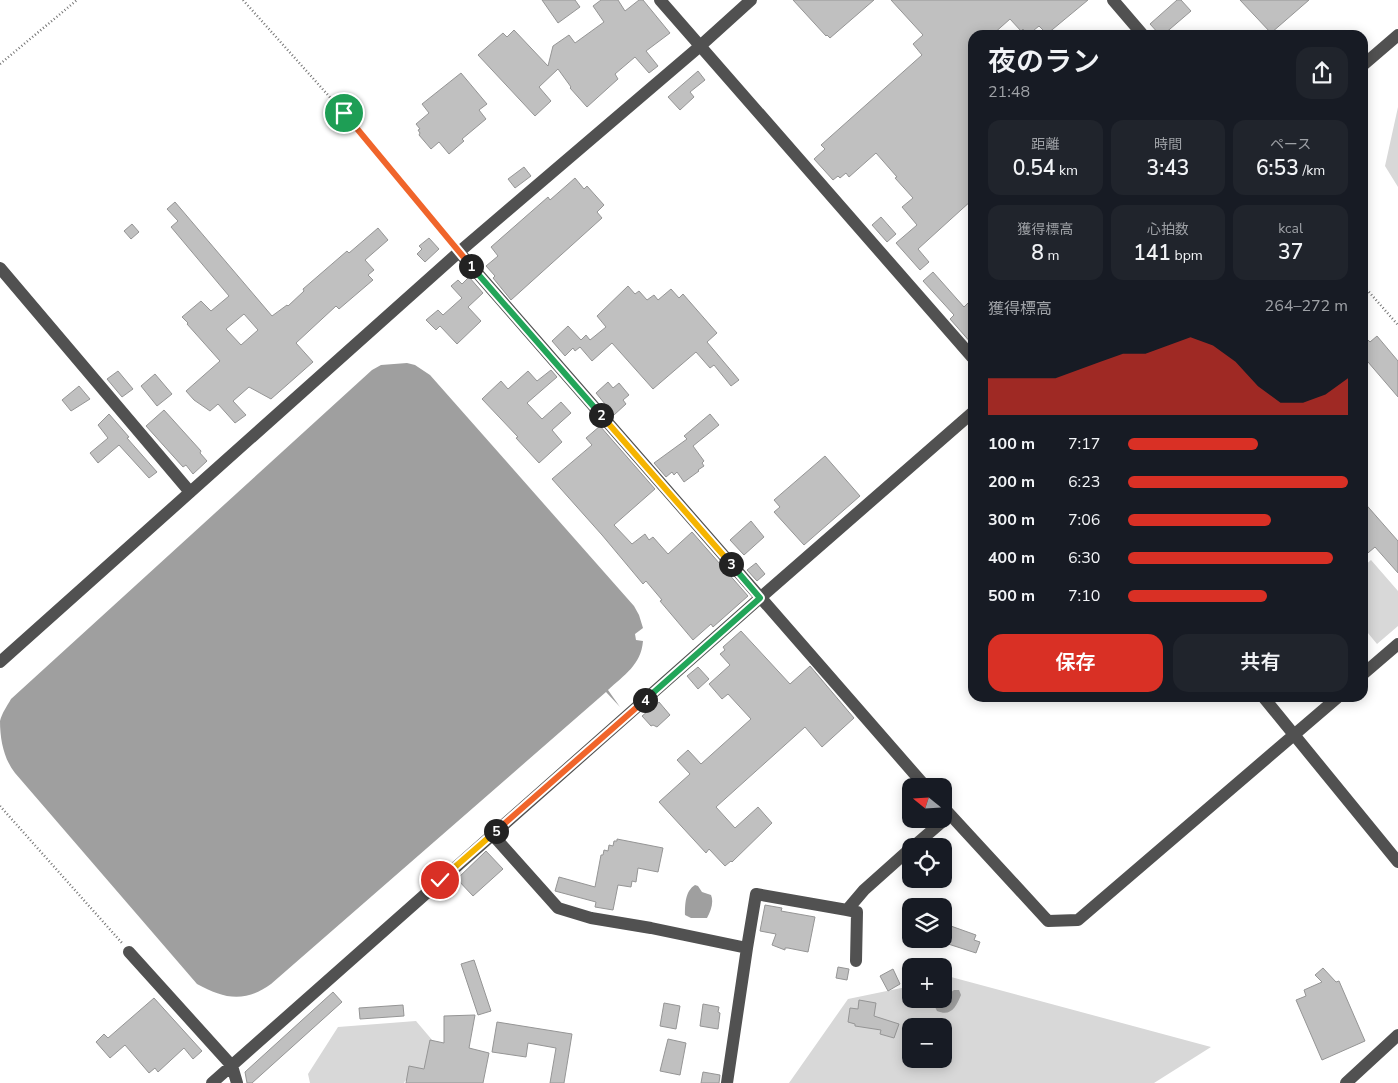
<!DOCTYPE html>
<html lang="ja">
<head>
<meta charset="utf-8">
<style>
	body { margin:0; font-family:"Nunito Sans","Noto Sans JP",sans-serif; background:#20242c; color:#f1f3f6; height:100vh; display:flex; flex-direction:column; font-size:19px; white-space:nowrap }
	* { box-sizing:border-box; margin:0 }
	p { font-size:16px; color:#9ea1a6 }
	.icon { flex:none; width:28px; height:28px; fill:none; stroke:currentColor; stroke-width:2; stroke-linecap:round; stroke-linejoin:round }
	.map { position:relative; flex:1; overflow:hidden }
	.drawer { position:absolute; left:968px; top:30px; width:400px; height:672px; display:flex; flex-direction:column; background:#171b24; border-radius:15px; box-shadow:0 2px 12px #0003 }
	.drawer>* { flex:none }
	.needle { width:32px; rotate:288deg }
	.buttons { position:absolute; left:902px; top:778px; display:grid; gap:10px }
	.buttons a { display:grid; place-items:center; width:50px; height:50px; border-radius:10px; background:#171b24; box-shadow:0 2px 12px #0003; font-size:25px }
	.pin { position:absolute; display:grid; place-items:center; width:42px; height:42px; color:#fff; margin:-21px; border:2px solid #fff; border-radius:50%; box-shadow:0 1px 5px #0007 }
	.km { position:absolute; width:25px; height:25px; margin:-12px; border-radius:50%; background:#222; color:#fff; font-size:14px; line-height:25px; text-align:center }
	.round { display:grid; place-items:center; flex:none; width:52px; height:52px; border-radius:15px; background:#20242c }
	.summary { display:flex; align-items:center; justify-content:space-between; height:85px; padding:0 20px }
	h1 { font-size:28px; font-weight:600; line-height:38px }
	.metrics { display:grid; grid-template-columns:repeat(3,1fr); gap:8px; height:85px; padding:5px 20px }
	.metrics div { display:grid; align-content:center; border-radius:12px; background:#20242c; text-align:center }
	.metrics b { font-size:21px; font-weight:600 }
	.metrics small { font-size:14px; font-weight:400 }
	.metrics p { font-size:14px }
	.chart { height:140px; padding:10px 20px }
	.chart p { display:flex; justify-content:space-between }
	.chart svg { width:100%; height:90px; margin-top:5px; fill:#d93025; opacity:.7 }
	.button { display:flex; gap:10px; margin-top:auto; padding:10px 20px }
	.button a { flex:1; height:58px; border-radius:15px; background:#d93025; color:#fff; font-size:20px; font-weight:600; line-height:58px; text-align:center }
	.button a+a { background:#20242c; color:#f1f3f6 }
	ul { padding:0 20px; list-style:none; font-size:16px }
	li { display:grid; grid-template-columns:80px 60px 1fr; align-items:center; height:38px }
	li i { height:12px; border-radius:6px; background:#d93025 }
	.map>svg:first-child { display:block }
</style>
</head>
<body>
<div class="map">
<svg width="1398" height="1083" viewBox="0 0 1398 1083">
	<rect width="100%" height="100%" fill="#fff"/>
	<!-- green -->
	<path fill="#d8d8d8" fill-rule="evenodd" d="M 1398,107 L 1398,187 L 1385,166 Z
		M 1371,560 L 1398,591 L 1398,626 L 1377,644 L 1363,627 L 1363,567 Z
		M 951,977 L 1211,1047 L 1154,1083 L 789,1083 L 848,999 L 911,986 L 911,999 L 944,999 L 944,978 ZM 911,1026 L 944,1026 L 944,1059 L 911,1059 Z
		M 416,1021 L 444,1054 L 405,1081 L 404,1083 L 310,1083 L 308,1074 L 338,1027 Z"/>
	<!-- water -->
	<path fill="#9f9f9f" d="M 407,363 L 415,365 L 430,375 L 634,606 L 639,615 L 643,628 L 635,634 L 636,640 L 643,641 C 641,665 624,675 608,690 L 620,707 L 606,692 L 271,984 C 245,1003 224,999 197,984 L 15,773 C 4,759 0,740 0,721 C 2,713 7,706 11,699 L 372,370 L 381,365 Z
		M 695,885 L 698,886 L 702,892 L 711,895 C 714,902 711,911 707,918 L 691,918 L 685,915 C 685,905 685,891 695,885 Z
		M 954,990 L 959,990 L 961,995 C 956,1007 951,1017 937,1011 L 934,1005 Z"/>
	<!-- building -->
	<path fill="#c0c0c0" stroke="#959595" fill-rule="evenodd" d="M 542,0 L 575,0 L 580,7 L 558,23 Z
		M 601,0 L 618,0 L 625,11 L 639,0 L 643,0 L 670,33 L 646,51 L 658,66 L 649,73 L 635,57 L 615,74 L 618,79 L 587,107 L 570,88 L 571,87 L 558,69 L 539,87 L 551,101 L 535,116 L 478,55 L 503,33 L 507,37 L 514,30 L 548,66 L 553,46 L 569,35 L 575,43 L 604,22 L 593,6 Z
		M 793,0 L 874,0 L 830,38 L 827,35 L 826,36 Z
		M 891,0 L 1088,0 L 1047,34 L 1039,26 L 1028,35 L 1023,29 L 1021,31 L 1010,19 L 992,35 L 972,35 L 972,200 L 918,249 L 929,262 L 920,270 L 896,243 L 917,225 L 902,207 L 913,198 L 895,178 L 897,177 L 876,153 L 849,177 L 846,173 L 840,178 L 838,176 L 833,180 L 814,159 L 825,149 L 821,145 L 922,55 L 913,44 L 923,35 Z
		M 1177,0 L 1181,0 L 1191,11 L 1163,35 L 1160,35 L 1150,24 Z
		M 1240,0 L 1309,0 L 1271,33 Z
		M 698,71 L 705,80 L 690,92 L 694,97 L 680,110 L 668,97 Z
		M 461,73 L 487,104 L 479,110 L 486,119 L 462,139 L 464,141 L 449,154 L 439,142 L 431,149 L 419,135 L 420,133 L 418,130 L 420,129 L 416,124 L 429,113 L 422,104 Z
		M 524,167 L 531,176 L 515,188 L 508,179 Z
		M 575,178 L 584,189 L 587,186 L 604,205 L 597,212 L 602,218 L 511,300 L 493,278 L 495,276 L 486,266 L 498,256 L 491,247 L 548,197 L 550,200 Z
		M 175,202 L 272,316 L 287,305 L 288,306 L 304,291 L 303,289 L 347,251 L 349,253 L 378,228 L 388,240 L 365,260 L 374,270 L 368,275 L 373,280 L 339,309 L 336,306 L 296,343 L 313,362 L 271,399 L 249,387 L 233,401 L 246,415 L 235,423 L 218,404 L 210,411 L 194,400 L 186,391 L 220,361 L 187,324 L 188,323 L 182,317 L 201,301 L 211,311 L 229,296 L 171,227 L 178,221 L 167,209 ZM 244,314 L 258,330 L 241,345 L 226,329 Z
		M 881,217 L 896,234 L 887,242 L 872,225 Z
		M 132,224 L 139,232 L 131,239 L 124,231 Z
		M 429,238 L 439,249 L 425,262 L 417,254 L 422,249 L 419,246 Z
		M 933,272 L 964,307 L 972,299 L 972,344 L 950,319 L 954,315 L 923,281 Z
		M 469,277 L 483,293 L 468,307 L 481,321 L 457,344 L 440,326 L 436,330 L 426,320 L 438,310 L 443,315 L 462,298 L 451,286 L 458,280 L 462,284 Z
		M 628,286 L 635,294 L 639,291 L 647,300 L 654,295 L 658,300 L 671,289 L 679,298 L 683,294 L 717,333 L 707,342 L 739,380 L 731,386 L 714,365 L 710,368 L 696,352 L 653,389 L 612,343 L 592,361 L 580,347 L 575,351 L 573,348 L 565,356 L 552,341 L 568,326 L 581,340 L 586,335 L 590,340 L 606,327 L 597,316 Z
		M 1362,334 L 1370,342 L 1377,336 L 1398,361 L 1398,397 L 1362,355 Z
		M 551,370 L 557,377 L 527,403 L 542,419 L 561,402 L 571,413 L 552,430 L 562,442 L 539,463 L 516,438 L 518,437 L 482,399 L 501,381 L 508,389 L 528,371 L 537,381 Z
		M 118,371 L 133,389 L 122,397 L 107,379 Z
		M 155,374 L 172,394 L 157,406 L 141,386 Z
		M 608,382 L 613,388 L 619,383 L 629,395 L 623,400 L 626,404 L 614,415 L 596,393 Z
		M 79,386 L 90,399 L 71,411 L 62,400 Z
		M 164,410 L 201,451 L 200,453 L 207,461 L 193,474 L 186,465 L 183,467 L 146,426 Z
		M 109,414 L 129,437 L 127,438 L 157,472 L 149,478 L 119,445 L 98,463 L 90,453 L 108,438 L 98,425 Z
		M 710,414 L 719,425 L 693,446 L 704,461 L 702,463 L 704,466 L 698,470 L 699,471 L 684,482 L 677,472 L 674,475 L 672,472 L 666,477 L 654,463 L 687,439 L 684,436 Z
		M 600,426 L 655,489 L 614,525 L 632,544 L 645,534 L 649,540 L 653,537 L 668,554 L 692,532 L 748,596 L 713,627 L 711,624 L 693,640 L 660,601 L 662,600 L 646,581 L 643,584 L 602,535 L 552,479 L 592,445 L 586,438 Z
		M 825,456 L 860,496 L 804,545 L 774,512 L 780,507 L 774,500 Z
		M 1362,500 L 1398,541 L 1398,573 L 1375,547 L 1362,558 Z
		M 751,521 L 764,537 L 744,555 L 730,540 Z
		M 756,563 L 765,574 L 757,581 L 747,570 Z
		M 741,631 L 790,684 L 810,666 L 854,718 L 822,747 L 805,727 L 716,807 L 735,828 L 758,807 L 772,823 L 732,862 L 731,861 L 725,866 L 709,849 L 706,853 L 659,802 L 690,774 L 677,760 L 688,750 L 701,764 L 751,719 L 728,694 L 722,699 L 709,684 L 730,665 L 720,654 L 725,650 L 723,647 Z
		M 698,667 L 709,679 L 698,689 L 687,676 Z
		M 659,702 L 670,715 L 657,727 L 653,725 L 651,726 L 642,716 Z
		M 617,839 L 663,848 L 658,872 L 638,868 L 636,882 L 632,881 L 631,887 L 618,885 L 613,910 L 595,907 L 596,902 L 555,891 L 559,877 L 595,887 L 601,855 L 603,855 L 604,850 L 608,851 L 609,845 L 613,846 L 614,841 L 617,841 Z
		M 486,851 L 503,869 L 473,896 L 457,879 Z
		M 765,905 L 782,908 L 781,911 L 815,917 L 808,952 L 788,948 L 785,948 L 785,950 L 772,945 L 776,934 L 760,931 Z
		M 948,925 L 976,935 L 974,940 L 980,942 L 976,953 L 942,942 Z
		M 474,960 L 491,1011 L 478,1015 L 461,964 Z
		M 838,967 L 849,969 L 847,980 L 836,978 Z
		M 1323,968 L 1336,982 L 1339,981 L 1365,1041 L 1322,1060 L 1296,1000 L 1306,996 L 1304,990 L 1322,982 L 1315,975 Z
		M 893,969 L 900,984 L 888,991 L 880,976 Z
		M 333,992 L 342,1002 L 252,1083 L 247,1083 L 245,1072 Z
		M 154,998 L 202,1051 L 193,1059 L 184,1048 L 158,1072 L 155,1068 L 149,1073 L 125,1045 L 110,1058 L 96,1042 L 104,1034 L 108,1038 Z
		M 859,1000 L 876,1003 L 874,1016 L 899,1024 L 894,1038 L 880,1034 L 881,1030 L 855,1026 L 855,1024 L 848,1022 L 850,1008 L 858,1009 Z
		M 664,1003 L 680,1006 L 676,1029 L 660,1026 Z
		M 703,1004 L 719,1007 L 718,1012 L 720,1013 L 718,1029 L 700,1026 Z
		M 403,1005 L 404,1016 L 360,1019 L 359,1008 Z
		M 475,1015 L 469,1048 L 489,1053 L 483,1083 L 406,1083 L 409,1066 L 424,1069 L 430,1040 L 444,1043 L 444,1016 Z
		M 497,1022 L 572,1034 L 564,1083 L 550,1083 L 556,1048 L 528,1043 L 526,1057 L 492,1052 Z
		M 668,1039 L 686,1043 L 680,1075 L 660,1071 Z
		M 703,1072 L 720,1075 L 719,1083 L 701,1083 Z"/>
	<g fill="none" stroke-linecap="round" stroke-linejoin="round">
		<!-- path -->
		<path stroke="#737373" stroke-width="2.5" stroke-dasharray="1 2.5" stroke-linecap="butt" d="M 243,0 L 344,113 L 452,243
			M 0,64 L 77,0
			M 1362,284 L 1398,325
			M 0,806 L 122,943"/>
		<!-- minor -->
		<path stroke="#515151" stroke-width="12" d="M 660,0 L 972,357
			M 1113,0 L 1143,35
			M 1362,66 L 1398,35
			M 459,252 L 925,786
			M 0,268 L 190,492
			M 0,662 L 459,252 L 699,47 L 751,0
			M 1362,675 L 1398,644
			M 1264,698 L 1398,862
			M 944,808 L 1048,921 L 1078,920 L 1337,698
			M 492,834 L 558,908 L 591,918 L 651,928 L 747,948 L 756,894 L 847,910 L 864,890 L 911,848
			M 914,846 L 950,815
			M 847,910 L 857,912 L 856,961
			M 129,952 L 232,1066 L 237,1083
			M 212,1083 L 760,598 L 972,413
			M 727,1083 L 747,948
			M 1346,1083 L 1398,1035"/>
	</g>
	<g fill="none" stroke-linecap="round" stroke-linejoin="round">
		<defs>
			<path id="split-1" d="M 344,113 L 471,266"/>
			<path id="split-2" d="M 471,266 L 601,415"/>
			<path id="split-3" d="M 601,415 L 731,564"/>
			<path id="split-4" d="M 645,700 L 760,598 L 731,564"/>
			<path id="split-5" d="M 496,831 L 645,700"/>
			<path id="split-6" d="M 440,880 L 496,831"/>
		</defs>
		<!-- split-1 casing -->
		<use href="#split-1" stroke="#fff" stroke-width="10"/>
		<!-- split-2 casing -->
		<use href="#split-2" stroke="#fff" stroke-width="10"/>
		<!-- split-3 casing -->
		<use href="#split-3" stroke="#fff" stroke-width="10"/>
		<!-- split-4 casing -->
		<use href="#split-4" stroke="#fff" stroke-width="10"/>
		<!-- split-5 casing -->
		<use href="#split-5" stroke="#fff" stroke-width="10"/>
		<!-- split-6 casing -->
		<use href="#split-6" stroke="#fff" stroke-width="10"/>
		<!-- split-1 -->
		<use href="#split-1" stroke="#f0652b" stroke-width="6"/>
		<!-- split-2 -->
		<use href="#split-2" stroke="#22a559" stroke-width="6"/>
		<!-- split-3 -->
		<use href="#split-3" stroke="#f5b400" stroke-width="6"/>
		<!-- split-4 -->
		<use href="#split-4" stroke="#22a559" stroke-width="6"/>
		<!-- split-5 -->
		<use href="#split-5" stroke="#f0652b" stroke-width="6"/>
		<!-- split-6 -->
		<use href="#split-6" stroke="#f5b400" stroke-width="6"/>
	</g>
</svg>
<div class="buttons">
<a><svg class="needle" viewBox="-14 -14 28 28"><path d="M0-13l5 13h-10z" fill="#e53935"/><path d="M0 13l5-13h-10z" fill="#9ea1a6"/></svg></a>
<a><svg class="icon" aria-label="locate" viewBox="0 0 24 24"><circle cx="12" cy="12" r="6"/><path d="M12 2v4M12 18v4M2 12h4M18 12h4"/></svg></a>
<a><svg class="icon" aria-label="layers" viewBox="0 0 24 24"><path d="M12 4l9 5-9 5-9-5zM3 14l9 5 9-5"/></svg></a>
<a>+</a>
<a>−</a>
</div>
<div class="pin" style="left:344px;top:113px;background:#1e9e55"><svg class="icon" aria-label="arrive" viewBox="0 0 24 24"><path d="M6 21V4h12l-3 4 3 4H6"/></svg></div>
<div class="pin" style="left:440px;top:880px;background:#d93025"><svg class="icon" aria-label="check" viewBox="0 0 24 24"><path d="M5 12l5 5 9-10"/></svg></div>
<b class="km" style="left:471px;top:266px">1</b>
<b class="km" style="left:601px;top:415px">2</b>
<b class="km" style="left:731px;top:564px">3</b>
<b class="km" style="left:645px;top:700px">4</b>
<b class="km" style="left:496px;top:831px">5</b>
<section class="drawer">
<div class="summary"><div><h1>夜のラン</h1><p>21:48</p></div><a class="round"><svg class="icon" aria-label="share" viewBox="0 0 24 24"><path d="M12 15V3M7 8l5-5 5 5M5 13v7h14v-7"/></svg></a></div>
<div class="metrics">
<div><p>距離</p><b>0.54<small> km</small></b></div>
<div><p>時間</p><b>3:43</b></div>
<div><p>ペース</p><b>6:53<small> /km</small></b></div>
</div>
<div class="metrics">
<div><p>獲得標高</p><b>8<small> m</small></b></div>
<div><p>心拍数</p><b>141<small> bpm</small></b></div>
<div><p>kcal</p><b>37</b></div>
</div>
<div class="chart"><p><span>獲得標高</span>264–272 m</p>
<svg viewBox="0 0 160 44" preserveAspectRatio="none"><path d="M0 44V26L10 26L20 26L30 26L40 22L50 18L60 14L70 14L80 10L90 6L100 10L110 18L120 30L130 38L140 38L150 34L160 26V44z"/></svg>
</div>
<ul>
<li><b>100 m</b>7:17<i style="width:59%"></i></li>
<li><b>200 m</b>6:23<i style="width:100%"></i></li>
<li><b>300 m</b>7:06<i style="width:65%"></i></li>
<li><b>400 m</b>6:30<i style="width:93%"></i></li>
<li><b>500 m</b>7:10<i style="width:63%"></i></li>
</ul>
<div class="button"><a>保存</a><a>共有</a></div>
</section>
</div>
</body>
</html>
